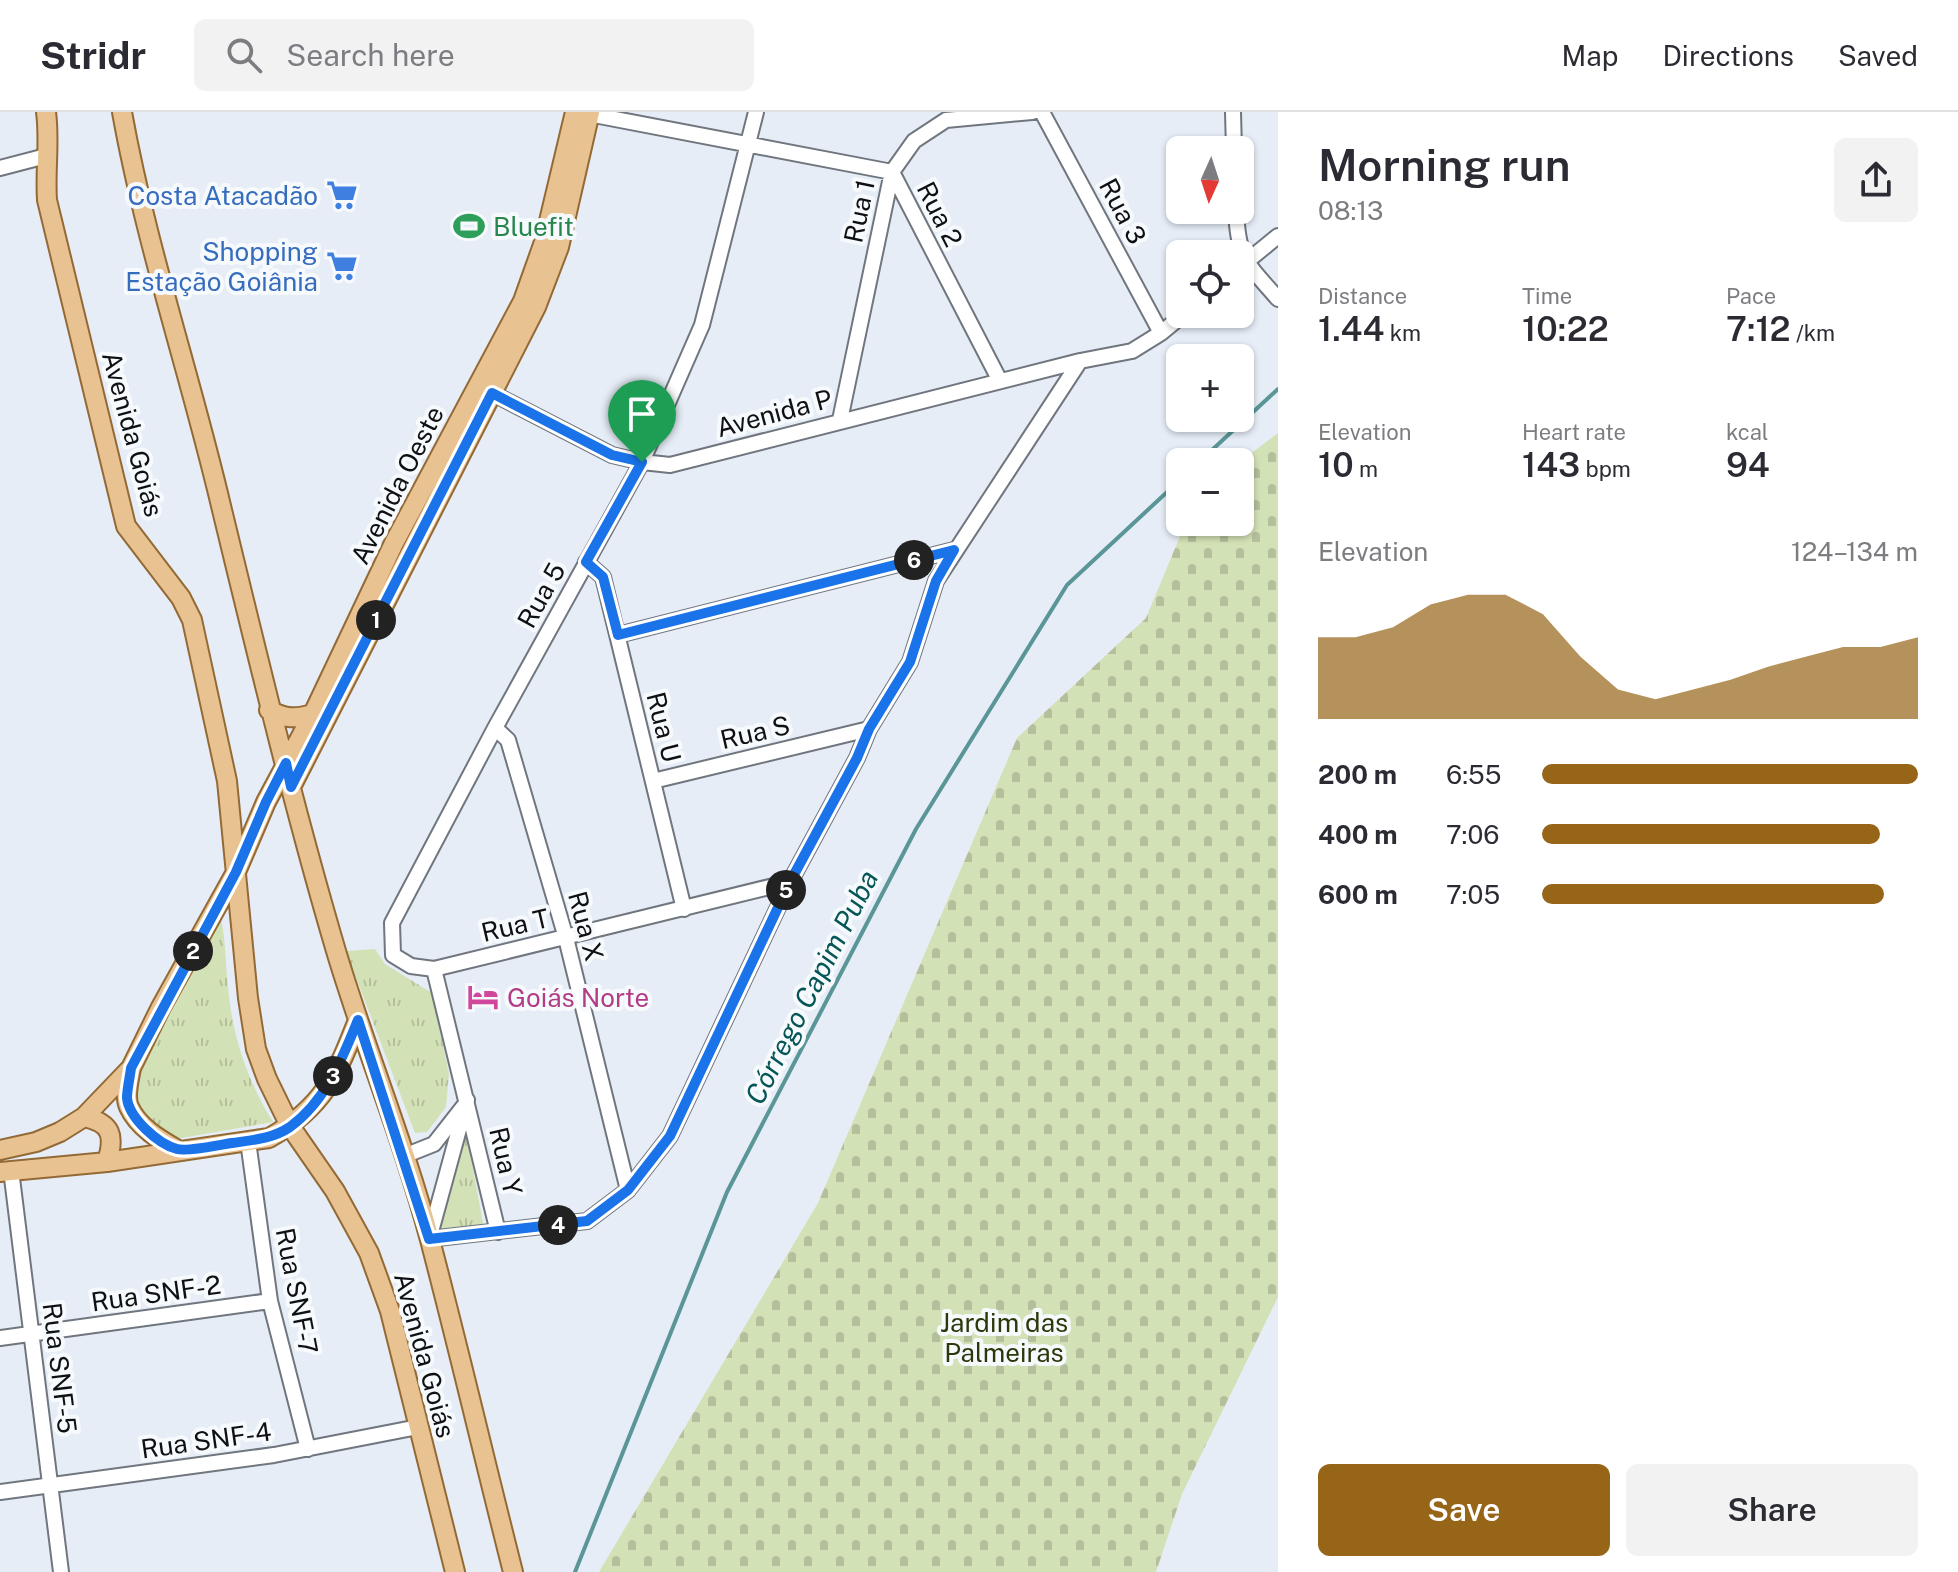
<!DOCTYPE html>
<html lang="en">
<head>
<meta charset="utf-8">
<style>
	body { margin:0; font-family:"Public Sans",sans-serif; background:#f2f2f3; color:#2b2b33; height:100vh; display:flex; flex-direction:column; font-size:30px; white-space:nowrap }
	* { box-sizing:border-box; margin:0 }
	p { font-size:26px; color:#7c7c81 }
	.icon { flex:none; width:44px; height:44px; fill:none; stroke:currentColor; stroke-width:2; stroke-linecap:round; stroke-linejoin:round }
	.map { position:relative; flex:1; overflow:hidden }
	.drawer { display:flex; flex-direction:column; background:#fff; width:680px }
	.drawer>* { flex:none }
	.needle { width:52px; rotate:183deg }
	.tools { position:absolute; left:1166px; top:24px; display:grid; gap:16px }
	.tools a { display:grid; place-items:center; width:88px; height:88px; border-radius:12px; background:#fff; box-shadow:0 2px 6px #0004; font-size:40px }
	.pin { position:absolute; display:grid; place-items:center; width:68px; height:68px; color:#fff; margin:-82px -34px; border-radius:50% 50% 50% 0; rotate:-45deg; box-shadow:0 0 8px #0007 }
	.pin .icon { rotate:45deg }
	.km { position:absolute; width:40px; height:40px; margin:-20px; border-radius:50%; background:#222; color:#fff; font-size:22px; line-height:40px; text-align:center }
	.round { display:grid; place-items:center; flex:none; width:84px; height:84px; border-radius:12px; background:#f2f2f3 }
	.summary { display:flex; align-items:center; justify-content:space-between; height:136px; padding:0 40px }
	h1 { font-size:44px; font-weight:600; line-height:60px }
	.stats { display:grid; grid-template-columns:repeat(3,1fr); gap:12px; height:136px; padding:8px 40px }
	.stats div { display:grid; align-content:center }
	.stats b { font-size:34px; font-weight:600 }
	.stats small { font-size:22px; font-weight:400 }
	.stats p { font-size:22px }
	.chart { height:224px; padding:16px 40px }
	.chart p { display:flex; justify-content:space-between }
	.chart svg { width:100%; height:144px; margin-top:8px; fill:#976518; opacity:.7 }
	.cta { display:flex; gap:16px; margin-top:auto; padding:16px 40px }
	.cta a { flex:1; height:92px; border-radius:12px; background:#976518; color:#fff; font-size:32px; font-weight:600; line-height:92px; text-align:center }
	.cta a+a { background:#f2f2f3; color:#2b2b33 }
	ul { padding:0 40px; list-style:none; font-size:26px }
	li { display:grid; grid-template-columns:128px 96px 1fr; align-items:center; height:60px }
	li i { height:20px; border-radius:10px; background:#976518 }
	header { display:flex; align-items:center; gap:48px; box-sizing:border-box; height:112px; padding:0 40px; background:#fff; border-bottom:2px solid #e1e1e2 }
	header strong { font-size:38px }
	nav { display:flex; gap:44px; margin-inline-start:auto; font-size:28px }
	.search { width:560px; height:72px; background:#f2f2f3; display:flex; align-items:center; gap:20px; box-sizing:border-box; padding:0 28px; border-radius:12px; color:#7c7c81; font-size:30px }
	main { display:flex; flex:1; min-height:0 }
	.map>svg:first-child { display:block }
</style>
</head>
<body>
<header>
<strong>Stridr</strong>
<div class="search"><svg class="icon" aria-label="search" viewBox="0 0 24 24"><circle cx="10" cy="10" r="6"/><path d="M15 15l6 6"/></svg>Search here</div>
<nav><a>Map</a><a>Directions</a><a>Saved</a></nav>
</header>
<main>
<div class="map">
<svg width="1278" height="1460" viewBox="0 0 1278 1460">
	<defs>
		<pattern id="grass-tufts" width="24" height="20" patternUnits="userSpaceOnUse" patternTransform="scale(2)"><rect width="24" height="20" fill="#d3e1b6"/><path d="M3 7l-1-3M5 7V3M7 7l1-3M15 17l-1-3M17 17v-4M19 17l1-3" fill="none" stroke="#b4c09c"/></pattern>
		<pattern id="cemetery-stones" width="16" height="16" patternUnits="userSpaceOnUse" patternTransform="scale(2)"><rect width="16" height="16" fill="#d3e1b6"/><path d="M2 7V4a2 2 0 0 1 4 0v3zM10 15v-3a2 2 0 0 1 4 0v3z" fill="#b4c09c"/></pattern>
	</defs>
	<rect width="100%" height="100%" fill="#e6edf6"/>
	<!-- grass -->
	<path fill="url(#grass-tufts)" d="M 219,799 C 226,824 225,848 228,874 C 232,923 247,968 273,1010 L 176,1027 L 163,1024 L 135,995 L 133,966 Z
		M 375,837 L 385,852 L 432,881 L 449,962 L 446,995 L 427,1020 L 415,1021 L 346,839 Z
		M 465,1012 L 484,1117 L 438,1122 Z"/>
	<!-- cemetery -->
	<path fill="url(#cemetery-stones)" d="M 1278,321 L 1278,1185 L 1182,1382 L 1156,1460 L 599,1460 L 818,1091 L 1017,626 L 1146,506 L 1186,410 L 1240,410 L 1240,350 Z"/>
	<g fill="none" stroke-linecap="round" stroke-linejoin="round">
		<!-- stream -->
		<path stroke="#5a9698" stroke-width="4" d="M 1199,350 L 1278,277
			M 575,1460 L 727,1080 L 916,717 L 1067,473 L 1180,368"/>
		<defs>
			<path id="minor" d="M 756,0 L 702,213 L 642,350 L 495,616 L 392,811 L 393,843 L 411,854 L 434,857 L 790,770
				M 1042,0 L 1161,221
				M 1233,0 L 1234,38
				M 589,2 L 892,60 L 1000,269
				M 0,56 L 46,44
				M 1236,98 C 1238,148 1247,151 1278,187
				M 1240,155 L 1278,124
				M 492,281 L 612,343 L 642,350 L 670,353 L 1080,249 L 1132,239 L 1161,221 L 1184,202
				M 840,308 L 892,60 L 914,29 L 946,8 L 1032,0
				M 586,450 L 603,465 L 684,797
				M 618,523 L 954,438
				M 495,616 L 508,628 L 566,826 L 628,1078
				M 653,669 L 869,617
				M 434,857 L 498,1120
				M 467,988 L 429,1127 L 587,1109 L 628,1078 L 670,1024 L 790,770 L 857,646 L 869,617 L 910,550 L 936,469 L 1080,249
				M 248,1029 L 270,1189 L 308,1337
				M 404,1044 L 434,1032 L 463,995
				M 11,1058 L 61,1460
				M 0,1226 L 270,1189
				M 0,1380 L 274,1343 L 418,1315"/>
			<path id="major" d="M 46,0 C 50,29 45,59 47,88 L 126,414 L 181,486 L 192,508 L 227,669 L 248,886 L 256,937 L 267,967 L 290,1014 L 335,1079 L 369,1141 L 390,1199 L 455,1460
				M 122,0 C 146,134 191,265 222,398 C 258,546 293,693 336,839 C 365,936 404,1030 430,1128 C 459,1238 485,1350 513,1460
				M 269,598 C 286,607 295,607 313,602
				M 291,675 L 536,195 L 559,135 L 590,0
				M 131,956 C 129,968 124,984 129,995 C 138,1015 160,1028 178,1038
				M 84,1005 C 112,1011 115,1024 107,1050
				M 0,1038 L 36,1030 L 60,1020 L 84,1005 L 131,956 L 161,895 L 236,760 L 266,690 L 313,602 L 394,431 L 523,189 L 544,130 L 575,0
				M 0,1060 L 107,1050 L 269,1026 C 324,995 336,964 358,908"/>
		</defs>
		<!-- minor casing -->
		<use href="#minor" stroke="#70767e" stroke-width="18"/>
		<!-- major casing -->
		<use href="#major" stroke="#936a35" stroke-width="22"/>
		<!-- minor -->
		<use href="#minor" stroke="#fff" stroke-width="14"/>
		<!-- major -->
		<use href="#major" stroke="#e9c291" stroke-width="18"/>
	</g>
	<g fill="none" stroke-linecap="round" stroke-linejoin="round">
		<defs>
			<path id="route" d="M 492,281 L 612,343 L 642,350 L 586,450 L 603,465 L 618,523 L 954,438 L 936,469 L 910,550 L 869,617 L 857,646 L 790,770 L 670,1024 L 628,1078 L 587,1109 L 429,1127 L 358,908 C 342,947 326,989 290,1015 C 272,1027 253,1028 232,1031 C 218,1033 188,1040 177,1037 C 158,1032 129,1006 127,986 C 127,977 130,965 131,956 L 236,760 L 266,690 L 286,651 L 291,675 Z"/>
		</defs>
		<!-- route casing -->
		<use href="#route" stroke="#fff" stroke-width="16"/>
		<!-- route -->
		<use href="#route" stroke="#1a73e8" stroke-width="10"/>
	</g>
	<!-- icons -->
	<defs>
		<symbol id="supermarket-bare" viewBox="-9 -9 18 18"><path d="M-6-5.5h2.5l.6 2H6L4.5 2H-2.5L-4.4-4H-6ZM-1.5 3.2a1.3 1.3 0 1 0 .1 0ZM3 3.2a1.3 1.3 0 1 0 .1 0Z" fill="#3f7fe0" stroke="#f7fafd" stroke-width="2.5" paint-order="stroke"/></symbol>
		<symbol id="stadium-bare" viewBox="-9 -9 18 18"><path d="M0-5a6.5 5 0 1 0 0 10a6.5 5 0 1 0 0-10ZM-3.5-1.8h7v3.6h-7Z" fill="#2e9e5b" stroke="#f7fafd" stroke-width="2.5" paint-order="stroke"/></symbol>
		<symbol id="hotel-bare" viewBox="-9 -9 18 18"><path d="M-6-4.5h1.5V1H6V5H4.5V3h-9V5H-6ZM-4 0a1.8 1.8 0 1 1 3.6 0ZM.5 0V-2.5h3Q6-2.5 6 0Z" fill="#d1479c" stroke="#f7fafd" stroke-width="2.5" paint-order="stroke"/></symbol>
	</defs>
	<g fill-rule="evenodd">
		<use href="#supermarket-bare" x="320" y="61" width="44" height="44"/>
		<use href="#stadium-bare" x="447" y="92" width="44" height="44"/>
		<use href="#supermarket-bare" x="320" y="132" width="44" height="44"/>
		<use href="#hotel-bare" x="461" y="863" width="44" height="44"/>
	</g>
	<g text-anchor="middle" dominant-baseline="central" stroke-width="8" stroke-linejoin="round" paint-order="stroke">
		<!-- shop labels -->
		<g font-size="26" fill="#366cbe" stroke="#f7fafd" text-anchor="end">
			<text x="318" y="83">Costa Atacadão</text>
			<text x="318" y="139">Shopping<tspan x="318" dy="30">Estação Goiânia</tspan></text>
		</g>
		<!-- street labels -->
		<g font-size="26" fill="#0e1013" stroke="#f7fafd">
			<text transform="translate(859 99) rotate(-78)">Rua 1</text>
			<text transform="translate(1123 99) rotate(62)">Rua 3</text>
			<text transform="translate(940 102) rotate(63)">Rua 2</text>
			<text transform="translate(774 301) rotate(-15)">Avenida P</text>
			<text transform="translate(133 322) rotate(75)">Avenida Goiás</text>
			<text transform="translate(397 373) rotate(-63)">Avenida Oeste</text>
			<text transform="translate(541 483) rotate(-61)">Rua 5</text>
			<text transform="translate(664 615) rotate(76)">Rua U</text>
			<text transform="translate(755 620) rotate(-13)">Rua S</text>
			<text transform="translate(515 813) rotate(-13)">Rua T</text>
			<text transform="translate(586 814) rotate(75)">Rua X</text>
			<text transform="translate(506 1049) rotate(77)">Rua Y</text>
			<text transform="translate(297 1179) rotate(79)">Rua SNF-7</text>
			<text transform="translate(156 1181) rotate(-8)">Rua SNF-2</text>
			<text transform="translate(425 1243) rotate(75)">Avenida Goiás</text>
			<text transform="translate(60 1256) rotate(83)">Rua SNF-5</text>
			<text transform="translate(206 1328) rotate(-8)">Rua SNF-4</text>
		</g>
		<!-- leisure labels -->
		<g font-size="26" fill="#27864d" stroke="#f7fafd" text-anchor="start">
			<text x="493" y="114">Bluefit</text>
		</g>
		<!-- hotel labels -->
		<g font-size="26" fill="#b23c85" stroke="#f7fafd" text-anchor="start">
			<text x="507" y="885">Goiás Norte</text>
		</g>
		<!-- park labels -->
		<g font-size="26" fill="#2d380a" stroke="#f7fafd">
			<text x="1004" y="1210">Jardim das<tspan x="1004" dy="30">Palmeiras</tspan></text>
		</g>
		<!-- water labels -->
		<g font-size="28" font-style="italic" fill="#065657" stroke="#f7fafd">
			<text transform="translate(811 875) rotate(-63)">Córrego Capim Puba</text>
		</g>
	</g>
</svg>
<div class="tools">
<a><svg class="needle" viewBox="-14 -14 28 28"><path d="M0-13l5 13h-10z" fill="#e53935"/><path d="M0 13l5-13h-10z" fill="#7c7c81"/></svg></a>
<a><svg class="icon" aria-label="locate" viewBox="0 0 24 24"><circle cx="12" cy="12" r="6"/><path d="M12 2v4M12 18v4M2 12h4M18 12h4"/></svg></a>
<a>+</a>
<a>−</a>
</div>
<div class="pin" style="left:642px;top:350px;background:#1e9e55"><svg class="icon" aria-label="arrive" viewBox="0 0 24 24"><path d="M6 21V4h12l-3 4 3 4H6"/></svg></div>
<b class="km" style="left:376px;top:508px">1</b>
<b class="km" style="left:193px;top:839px">2</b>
<b class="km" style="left:333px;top:964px">3</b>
<b class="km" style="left:558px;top:1113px">4</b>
<b class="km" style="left:786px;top:778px">5</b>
<b class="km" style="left:914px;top:448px">6</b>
</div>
<section class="drawer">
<div class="summary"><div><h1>Morning run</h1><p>08:13</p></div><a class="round"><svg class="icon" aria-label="share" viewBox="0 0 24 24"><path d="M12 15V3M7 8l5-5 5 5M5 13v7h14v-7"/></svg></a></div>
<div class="stats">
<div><p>Distance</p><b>1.44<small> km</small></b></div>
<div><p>Time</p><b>10:22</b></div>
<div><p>Pace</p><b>7:12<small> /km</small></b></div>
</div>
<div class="stats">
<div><p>Elevation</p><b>10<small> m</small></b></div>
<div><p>Heart rate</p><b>143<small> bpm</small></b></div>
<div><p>kcal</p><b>94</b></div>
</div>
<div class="chart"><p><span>Elevation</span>124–134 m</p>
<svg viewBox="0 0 160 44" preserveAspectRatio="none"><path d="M0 44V19L10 19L20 16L30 9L40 6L50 6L60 12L70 25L80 35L90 38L100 35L110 32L120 28L130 25L140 22L150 22L160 19V44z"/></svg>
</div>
<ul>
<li><b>200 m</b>6:55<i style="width:100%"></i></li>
<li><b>400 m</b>7:06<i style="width:90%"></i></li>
<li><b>600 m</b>7:05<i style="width:91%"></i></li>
</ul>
<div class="cta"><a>Save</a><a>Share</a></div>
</section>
</main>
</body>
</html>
